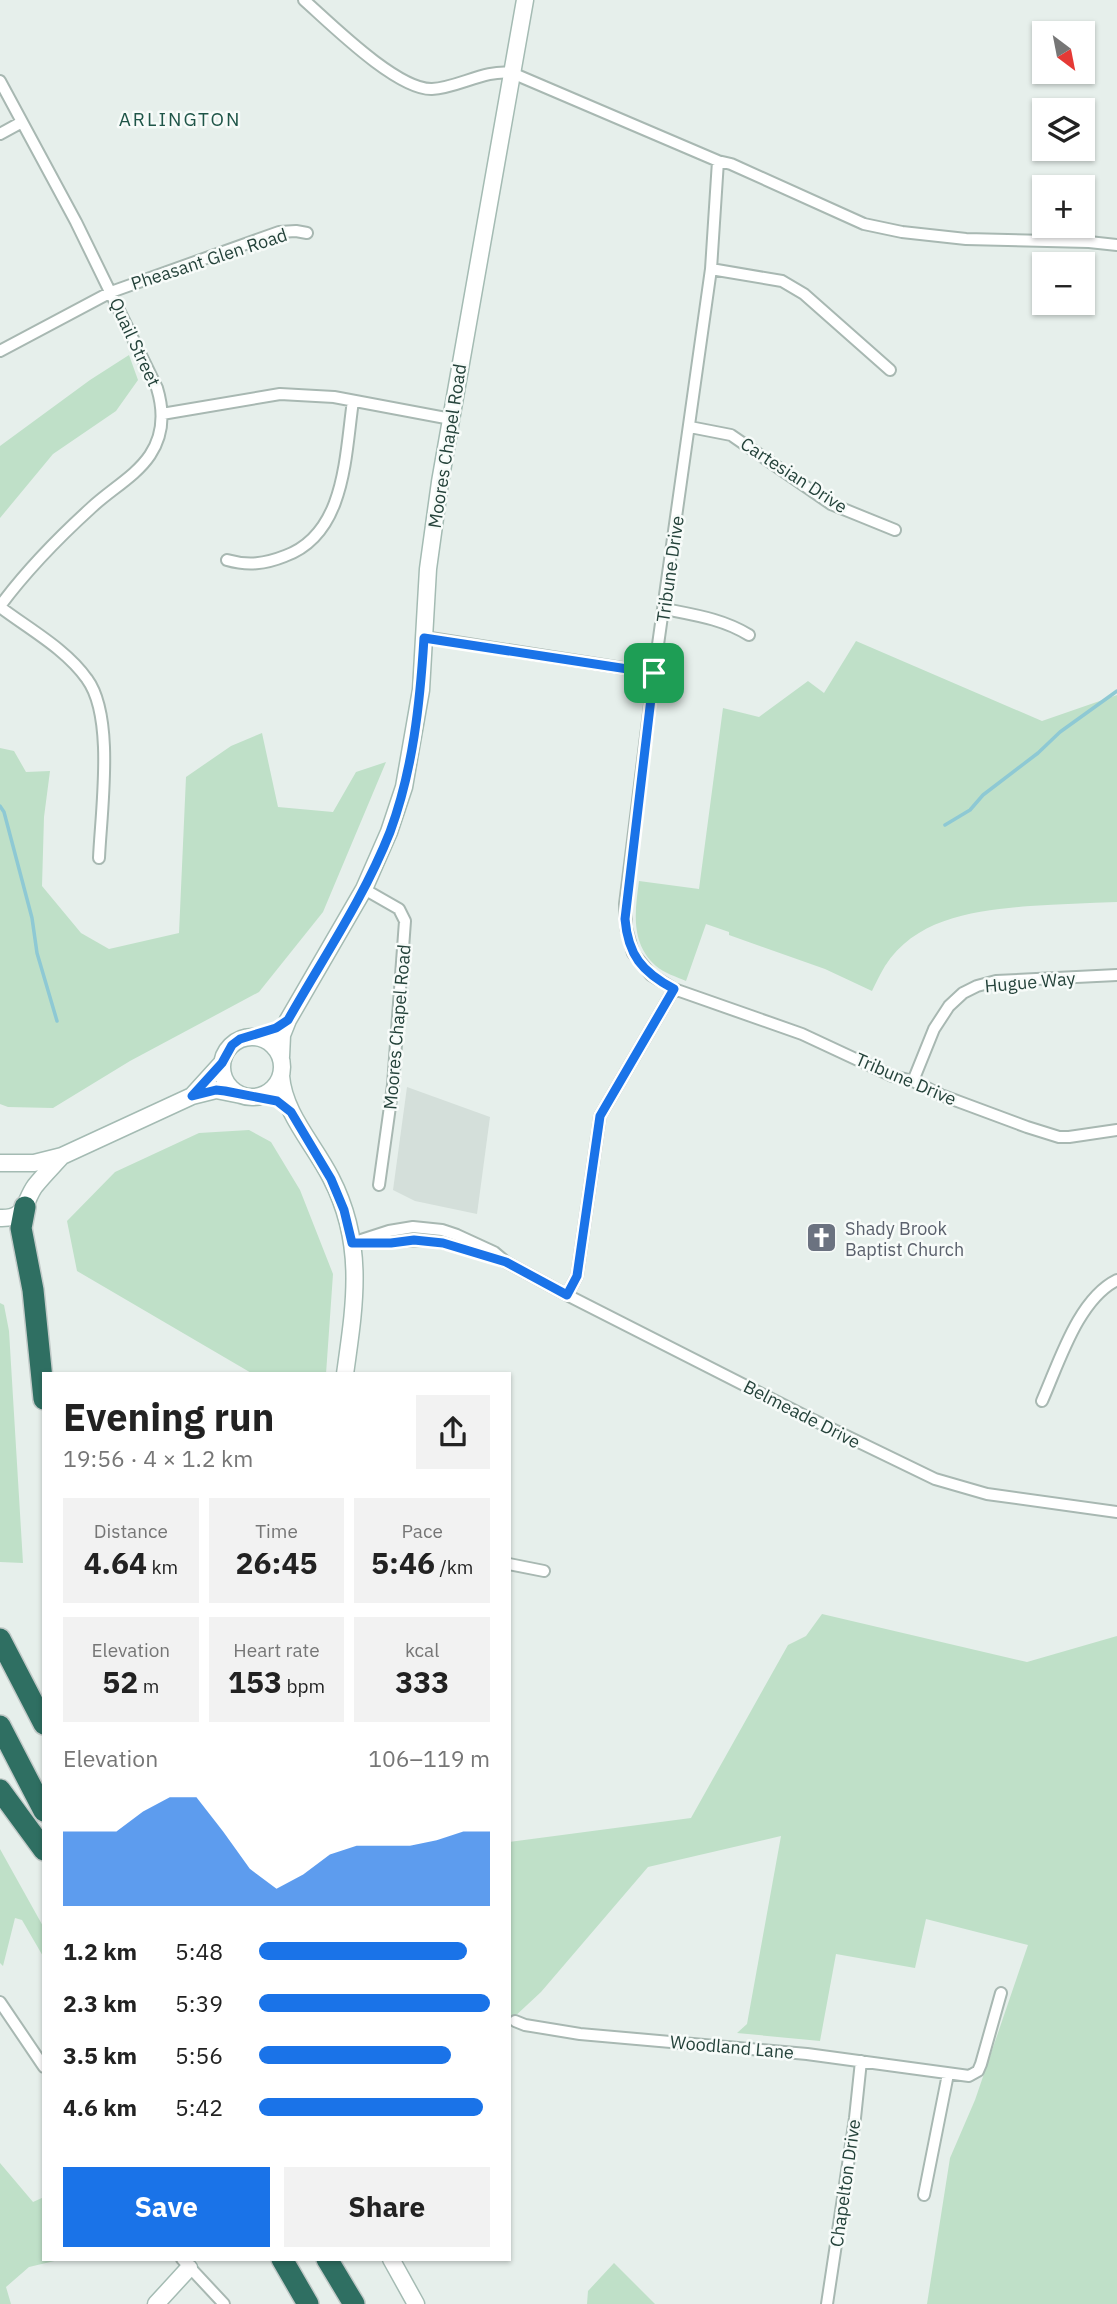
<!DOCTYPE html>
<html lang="en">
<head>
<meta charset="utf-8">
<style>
	body { margin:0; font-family:"IBM Plex Sans",sans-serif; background:#f2f2f2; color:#222; height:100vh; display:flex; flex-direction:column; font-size:26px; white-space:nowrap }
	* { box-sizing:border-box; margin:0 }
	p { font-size:23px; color:#767676 }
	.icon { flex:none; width:38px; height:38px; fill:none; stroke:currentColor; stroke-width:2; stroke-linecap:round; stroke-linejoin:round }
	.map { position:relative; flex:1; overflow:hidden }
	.panel { position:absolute; left:42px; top:1372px; width:469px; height:889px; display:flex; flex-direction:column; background:#fff; border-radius:0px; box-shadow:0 2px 5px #0004 }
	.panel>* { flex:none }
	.needle { width:46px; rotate:148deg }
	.fabs { position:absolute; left:1032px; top:21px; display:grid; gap:14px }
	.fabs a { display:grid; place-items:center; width:63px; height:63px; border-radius:0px; background:#fff; box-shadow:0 2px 5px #0004; font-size:35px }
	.pin { position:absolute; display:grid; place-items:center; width:60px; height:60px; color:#fff; margin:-30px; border-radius:14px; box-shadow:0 4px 10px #0006 }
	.round { display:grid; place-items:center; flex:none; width:74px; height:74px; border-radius:0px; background:#f2f2f2 }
	.overview { display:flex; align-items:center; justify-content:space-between; height:119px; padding:0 21px }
	h1 { font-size:38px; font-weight:700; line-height:52px }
	.stats { display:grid; grid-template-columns:repeat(3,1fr); gap:10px; height:119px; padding:7px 21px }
	.stats div { display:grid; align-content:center; border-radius:0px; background:#f2f2f2; text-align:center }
	.stats b { font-size:30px; font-weight:700 }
	.stats small { font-size:19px; font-weight:400 }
	.stats p { font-size:19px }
	.chart { height:196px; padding:14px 21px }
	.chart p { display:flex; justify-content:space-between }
	.chart svg { width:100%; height:126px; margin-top:7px; fill:#1a73e8; opacity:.7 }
	.cta { display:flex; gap:14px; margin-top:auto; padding:14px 21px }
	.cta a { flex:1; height:80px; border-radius:0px; background:#1a73e8; color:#fff; font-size:28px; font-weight:700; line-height:80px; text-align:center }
	.cta a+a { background:#f2f2f2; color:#222 }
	ul { padding:0 21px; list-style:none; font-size:23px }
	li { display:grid; grid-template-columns:112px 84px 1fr; align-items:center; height:52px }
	li i { height:18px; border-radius:9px; background:#1a73e8 }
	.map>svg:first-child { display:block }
</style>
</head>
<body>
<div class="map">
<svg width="1117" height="2304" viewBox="0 0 1117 2304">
	<rect width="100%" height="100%" fill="#e6efeb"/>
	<!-- built -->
	<path fill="#d4dfda" d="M 407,1087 L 490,1117 L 477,1214 L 415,1201 L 393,1190 Z"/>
	<!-- green -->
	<path fill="#bfe0c8" d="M 129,355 L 138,380 L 116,411 L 53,454 L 0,518 L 0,446 L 90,380 Z
		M 856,641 L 1042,721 L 1117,695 L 1117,902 C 1088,903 1059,904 1030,906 C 978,910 916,917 885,966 C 880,974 876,983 872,991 L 825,969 L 729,935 L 729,932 L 706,924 L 686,981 C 677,977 664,973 656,966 C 630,943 635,911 639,881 L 699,889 L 723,708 L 759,717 L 808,681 L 824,693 Z
		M 262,733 L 278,807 L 333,812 L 356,772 L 386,762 L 323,912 L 259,992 L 130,1061 L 53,1108 L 8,1107 L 0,1104 L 0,748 L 14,751 L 26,772 L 50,771 L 44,817 L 42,886 L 81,933 L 109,949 L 179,933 L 186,777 L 231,746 Z
		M 249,1130 L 271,1142 L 300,1190 L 333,1274 L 326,1374 L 253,1374 L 77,1271 L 67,1221 L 115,1172 L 199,1133 Z
		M 0,1303 L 4,1305 L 9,1331 L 23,1563 L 0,1562 Z
		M 822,1614 L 1027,1662 L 1117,1636 L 1117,2304 L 927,2304 L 950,2158 L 975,2100 L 1028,1945 L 926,1919 L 915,1968 L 836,1954 L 820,2041 L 737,2033 L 747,2024 L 781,1836 L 648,1867 L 541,1992 L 512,2019 L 509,2016 L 509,1842 L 691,1818 L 788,1645 L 806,1636 Z
		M 0,1849 L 44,1928 L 44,1958 L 22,1920 L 15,1918 L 3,1966 L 0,1963 Z
		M 0,2163 L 33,2202 L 44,2197 L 44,2259 L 63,2259 L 29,2267 L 6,2287 L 11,2304 L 0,2304 Z
		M 614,2263 L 655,2304 L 587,2304 L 588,2291 Z"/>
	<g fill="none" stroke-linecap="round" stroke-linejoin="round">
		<!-- stream -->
		<path stroke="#8ec9d4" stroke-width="3.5" d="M 0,806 L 4,812 L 32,918 L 37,953 L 57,1021
			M 945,825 L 970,810 L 983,795 L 1038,753 L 1060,732 L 1117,691"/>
		<defs>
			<path id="street" d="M 304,0 C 331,24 397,90 432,89 C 458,88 485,69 512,73 L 718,161 L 731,164 L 864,224 L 902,232 L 966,239 L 1089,242 L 1117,245
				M 0,81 L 76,222 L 157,388 C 164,411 164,434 150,455 C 136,476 110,490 91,508 C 58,538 26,571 0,606
				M 0,134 L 22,122
				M 718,161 L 711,269 L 654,673 L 625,904 L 626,928 L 633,953 L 651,975 L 674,989 L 802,1034 L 892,1076 L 913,1081 L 941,1095 L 1027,1127 L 1059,1137 L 1069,1137 L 1117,1130
				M 711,269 L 782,281 L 804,294 L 890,370
				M 0,351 L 111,292 L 279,232 L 296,231 L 307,233
				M 162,414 L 280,394 L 334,397 L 451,419
				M 690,427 L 731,435 L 831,504 L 895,530
				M 227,560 C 248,566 265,564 285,556 C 346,534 345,455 353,401
				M 0,607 C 29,629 66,649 87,679 C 115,717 101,811 99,858
				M 665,609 C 695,615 723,619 749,635
				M 424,637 L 654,673
				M 364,889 L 399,909 L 405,921 L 393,1085 L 379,1185
				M 913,1081 L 934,1029 L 949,1006 L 963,993 L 977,986 L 996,981 L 1117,975
				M 352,1243 L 389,1231 L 413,1227 L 442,1230 L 457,1235 L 494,1252 L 506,1262 L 567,1295 L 803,1415 L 935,1479 L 987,1494 L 1117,1512
				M 362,1243 L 429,1240 L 466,1248 L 503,1261
				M 567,1295 L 577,1276 L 600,1116 L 674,989
				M 1042,1401 C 1059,1363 1078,1299 1117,1280
				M 509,1564 L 544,1571
				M 0,2002 L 44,2067
				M 515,2021 L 525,2025 L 580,2034 L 807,2054 L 969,2076 L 978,2071 L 981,2064 L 1001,1993
				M 924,2195 L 948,2074
				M 182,2259 L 224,2304
				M 827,2304 L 855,2118 L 861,2061"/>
			<path id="secondary" d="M222 1067a30 30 0 1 1 60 0a30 30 0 1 1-60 0Z
				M 281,1057 L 282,1035 L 288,1020 L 364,889 L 389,832 L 404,787 L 421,690 L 428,569 L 440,482 L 525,0
				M 281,1076 C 284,1114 314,1144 331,1178 C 365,1244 355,1303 345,1374
				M 192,1096 L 222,1063
				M 0,1163 L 34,1163 L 62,1156 L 192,1096 L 216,1090 L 241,1095
				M 0,1218 C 27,1219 24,1201 35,1186 C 43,1176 53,1166 62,1156
				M 391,2259 L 416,2304
				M 156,2304 L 189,2268"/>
			<path id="highway" d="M 25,1207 L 21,1228 L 33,1290 L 44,1399
				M 0,1639 L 44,1724
				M 0,1726 L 44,1811
				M 0,1790 L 44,1850
				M 282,2259 L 308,2304
				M 327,2259 L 354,2304"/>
		</defs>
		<!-- street casing -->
		<use href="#street" stroke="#a8b8b2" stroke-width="14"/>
		<!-- secondary casing -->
		<use href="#secondary" stroke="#a4bbb3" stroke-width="19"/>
		<!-- highway casing -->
		<use href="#highway" stroke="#c2cac8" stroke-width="24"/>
		<!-- street -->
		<use href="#street" stroke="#fff" stroke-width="10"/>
		<!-- secondary -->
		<use href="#secondary" stroke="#fff" stroke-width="16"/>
		<!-- highway -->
		<use href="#highway" stroke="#2f6f62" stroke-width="21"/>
	</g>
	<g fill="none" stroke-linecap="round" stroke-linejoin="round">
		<defs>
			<path id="route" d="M 424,638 L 654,673 L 625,919 C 628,955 642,972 674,989 L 600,1116 L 577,1276 L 567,1295 L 506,1262 L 443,1243 L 414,1240 L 391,1243 L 352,1243 L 344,1210 L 331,1179 L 291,1112 L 277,1101 L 225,1091 L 216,1090 L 192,1096 L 222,1063 L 232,1045 L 240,1039 L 276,1028 L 288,1020 C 323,958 364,898 390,832 C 413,770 420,703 424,638 Z"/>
		</defs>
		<!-- route casing -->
		<use href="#route" stroke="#fff" stroke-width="14"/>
		<!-- route -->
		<use href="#route" stroke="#1a73e8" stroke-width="9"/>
	</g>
	<!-- icons -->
	<defs>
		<symbol id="church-square" viewBox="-11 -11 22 22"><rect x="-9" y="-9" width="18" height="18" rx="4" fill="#6b7280" stroke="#f7fbf9"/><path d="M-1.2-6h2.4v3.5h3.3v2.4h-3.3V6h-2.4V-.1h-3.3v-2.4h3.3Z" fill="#fff"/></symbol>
	</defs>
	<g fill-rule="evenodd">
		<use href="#church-square" x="804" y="1220" width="35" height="35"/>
	</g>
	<g text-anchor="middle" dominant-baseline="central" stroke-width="5" stroke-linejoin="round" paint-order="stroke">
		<!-- street labels -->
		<g font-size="18" fill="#24423a" stroke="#f7fbf9">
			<text transform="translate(209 259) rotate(-18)">Pheasant Glen Road</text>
			<text transform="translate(135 342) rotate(65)">Quail Street</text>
			<text transform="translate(447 446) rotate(-81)">Moores Chapel Road</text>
			<text transform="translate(794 475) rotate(33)">Cartesian Drive</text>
			<text transform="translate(670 569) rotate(-82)">Tribune Drive</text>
			<text transform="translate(1030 982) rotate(-5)">Hugue Way</text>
			<text transform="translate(397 1027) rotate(-85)">Moores Chapel Road</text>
			<text transform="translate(906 1079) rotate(23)">Tribune Drive</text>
			<text transform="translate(802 1414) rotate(27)">Belmeade Drive</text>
			<text transform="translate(732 2047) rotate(5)">Woodland Lane</text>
			<text transform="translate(845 2183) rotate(-82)">Chapelton Drive</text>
		</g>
		<!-- worship labels -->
		<g font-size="18" fill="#5b616d" stroke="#f7fbf9" text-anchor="start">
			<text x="845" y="1228">Shady Brook<tspan x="845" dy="21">Baptist Church</tspan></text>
		</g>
		<!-- neighbourhood labels -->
		<g font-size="19" letter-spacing="2" fill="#1f5548" stroke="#f7fbf9">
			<text x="180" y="119">ARLINGTON</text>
		</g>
	</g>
</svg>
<div class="fabs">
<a><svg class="needle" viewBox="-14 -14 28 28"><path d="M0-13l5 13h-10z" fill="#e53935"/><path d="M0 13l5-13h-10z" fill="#767676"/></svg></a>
<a><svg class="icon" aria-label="layers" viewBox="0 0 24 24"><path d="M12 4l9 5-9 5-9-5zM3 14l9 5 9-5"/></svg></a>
<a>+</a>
<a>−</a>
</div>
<div class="pin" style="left:654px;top:673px;background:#1e9e55"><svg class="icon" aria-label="arrive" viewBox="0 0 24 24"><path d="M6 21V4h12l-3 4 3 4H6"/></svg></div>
<section class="panel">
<div class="overview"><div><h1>Evening run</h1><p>19:56 · 4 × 1.2 km</p></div><a class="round"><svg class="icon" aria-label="share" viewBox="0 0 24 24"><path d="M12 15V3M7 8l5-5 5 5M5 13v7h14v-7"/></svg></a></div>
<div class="stats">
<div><p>Distance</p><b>4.64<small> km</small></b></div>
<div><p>Time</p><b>26:45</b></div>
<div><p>Pace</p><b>5:46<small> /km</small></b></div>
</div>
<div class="stats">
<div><p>Elevation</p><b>52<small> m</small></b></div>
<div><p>Heart rate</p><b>153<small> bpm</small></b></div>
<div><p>kcal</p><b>333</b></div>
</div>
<div class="chart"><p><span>Elevation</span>106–119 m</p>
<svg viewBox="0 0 160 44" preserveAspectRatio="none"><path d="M0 44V18L10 18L20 18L30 11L40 6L50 6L60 18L70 31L80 38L90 33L100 26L110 23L120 23L130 23L140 21L150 18L160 18V44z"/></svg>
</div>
<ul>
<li><b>1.2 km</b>5:48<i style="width:90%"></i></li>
<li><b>2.3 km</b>5:39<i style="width:100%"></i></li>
<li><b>3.5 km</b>5:56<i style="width:83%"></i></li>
<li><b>4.6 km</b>5:42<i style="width:97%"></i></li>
</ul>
<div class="cta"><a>Save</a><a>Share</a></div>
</section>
</div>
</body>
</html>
